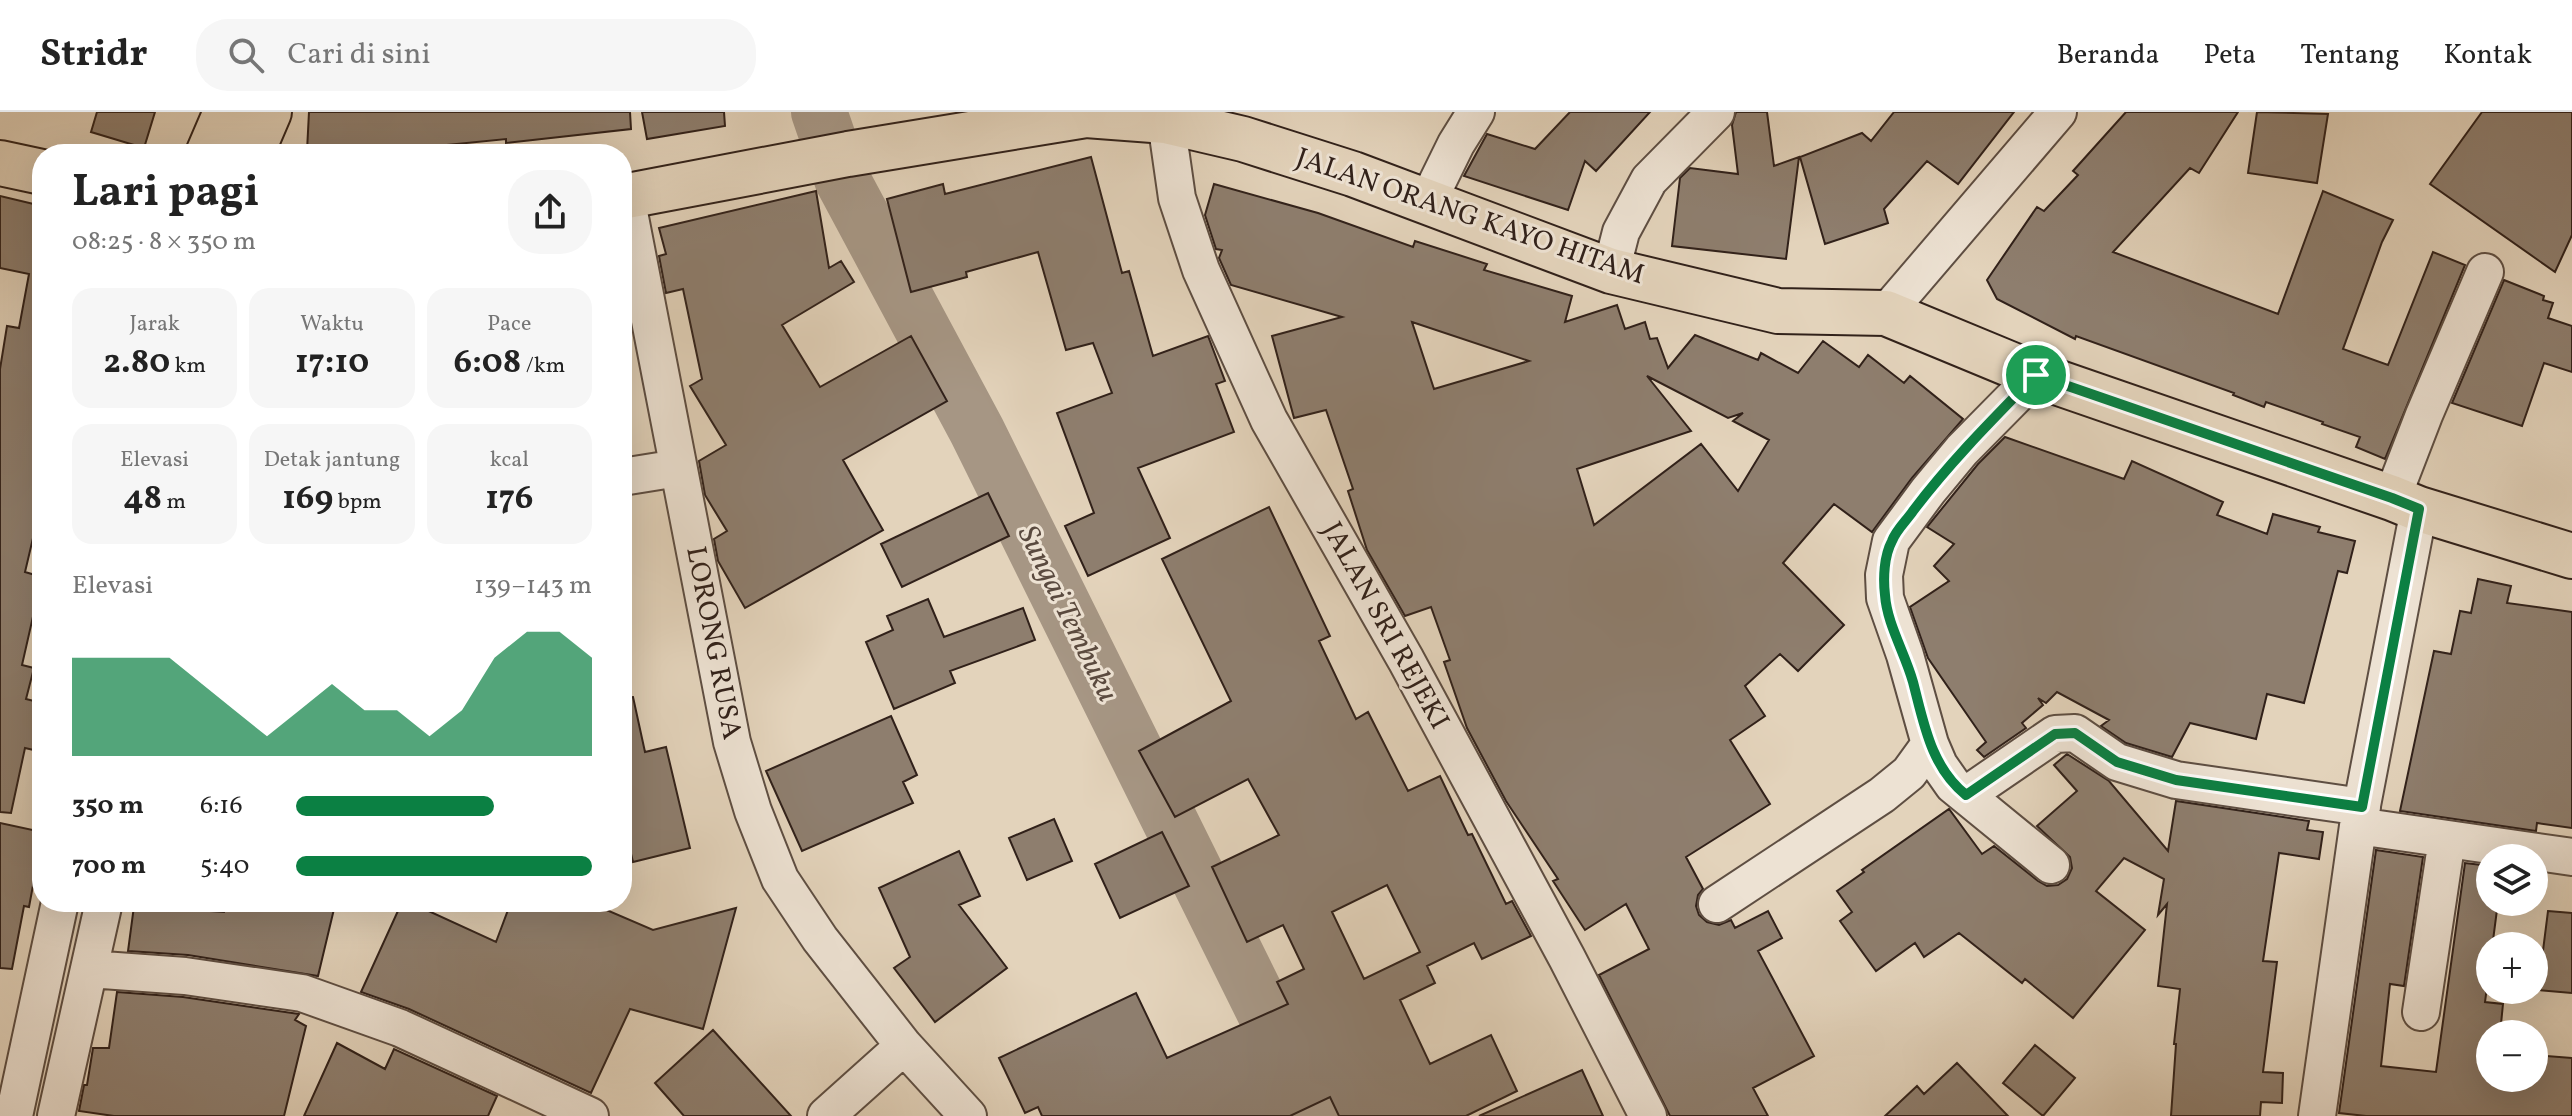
<!DOCTYPE html>
<html lang="id">
<head>
<meta charset="utf-8">
<style>
	body { margin:0; font-family:Vollkorn,serif; background:#f6f6f6; color:#222; height:100vh; display:flex; flex-direction:column; font-size:30px; white-space:nowrap }
	* { box-sizing:border-box; margin:0 }
	p { font-size:26px; color:#767676 }
	.icon { flex:none; width:44px; height:44px; fill:none; stroke:currentColor; stroke-width:2; stroke-linecap:round; stroke-linejoin:round }
	.map { position:relative; flex:1; overflow:hidden }
	.sheet { position:absolute; left:32px; top:32px; width:600px; height:768px; display:flex; flex-direction:column; background:#fff; border-radius:32px; box-shadow:0 8px 32px #0002 }
	.sheet>* { flex:none }
	.controls { position:absolute; left:2476px; top:732px; display:grid; gap:16px }
	.controls a { display:grid; place-items:center; width:72px; height:72px; border-radius:50%; background:#fff; box-shadow:0 8px 32px #0002; font-size:40px }
	.pin { position:absolute; display:grid; place-items:center; width:68px; height:68px; color:#fff; margin:-34px; border:4px solid #fff; border-radius:50%; box-shadow:0 2px 8px #0007 }
	.round { display:grid; place-items:center; flex:none; width:84px; height:84px; border-radius:32px; background:#f6f6f6 }
	.overview { display:flex; align-items:center; justify-content:space-between; height:136px; padding:0 40px }
	h1 { font-size:44px; font-weight:700; line-height:60px }
	.metrics { display:grid; grid-template-columns:repeat(3,1fr); gap:12px; height:136px; padding:8px 40px }
	.metrics div { display:grid; align-content:center; border-radius:20px; background:#f6f6f6; text-align:center }
	.metrics b { font-size:34px; font-weight:700 }
	.metrics small { font-size:22px; font-weight:400 }
	.metrics p { font-size:22px }
	.chart { height:224px; padding:16px 40px }
	.chart p { display:flex; justify-content:space-between }
	.chart svg { width:100%; height:144px; margin-top:8px; fill:#0b8043; opacity:.7 }
	ul { padding:0 40px; list-style:none; font-size:26px }
	li { display:grid; grid-template-columns:128px 96px 1fr; align-items:center; height:60px }
	li i { height:20px; border-radius:10px; background:#0b8043 }
	header { display:flex; align-items:center; gap:48px; box-sizing:border-box; height:112px; padding:0 40px; background:#fff; border-bottom:2px solid #e0e0e0 }
	header strong { font-size:38px }
	nav { display:flex; gap:44px; margin-inline-start:auto; font-size:28px }
	.search { width:560px; height:72px; background:#f6f6f6; display:flex; align-items:center; gap:20px; box-sizing:border-box; padding:0 28px; border-radius:32px; color:#767676; font-size:30px }
	.map>svg:first-child { display:block }
</style>
</head>
<body>
<header>
<strong>Stridr</strong>
<div class="search"><svg class="icon" aria-label="search" viewBox="0 0 24 24"><circle cx="10" cy="10" r="6"/><path d="M15 15l6 6"/></svg>Cari di sini</div>
<nav><a>Beranda</a><a>Peta</a><a>Tentang</a><a>Kontak</a></nav>
</header>
<div class="map">
<svg width="2572" height="1004" viewBox="0 0 2572 1004">
	<rect width="100%" height="100%" fill="#e3d3bb"/>
	<filter id="stains"><feTurbulence type="fractalNoise" baseFrequency=".0025" numOctaves="4"/><feColorMatrix values="0 0 0 0 .2 0 0 0 0 .09 0 0 0 0 .02 0 0 0 .5 -.17"/></filter>
	<radialGradient id="worn" r=".72"><stop offset=".6" stop-color="#630" stop-opacity="0"/><stop offset="1" stop-color="#630" stop-opacity=".3"/></radialGradient>
	<g fill="none" stroke-linecap="round" stroke-linejoin="round">
		<!-- river -->
		<path stroke="#a69684" stroke-width="56" d="M 819,0 L 842,67 L 977,319 L 1316,1004"/>
	</g>
	<!-- building -->
	<path fill="#8e7e6e" stroke="#31211a" stroke-width="2" fill-rule="evenodd" d="M 97,0 L 155,0 L 144,36 L 91,20 Z
		M 309,0 L 630,0 L 631,17 L 506,31 L 506,27 L 397,38 L 397,42 L 307,39 Z
		M 642,0 L 724,0 L 725,14 L 647,27 Z
		M 1570,0 L 1650,0 L 1596,59 L 1585,49 L 1568,98 L 1464,64 L 1487,22 L 1535,37 Z
		M 1736,0 L 1767,0 L 1774,54 L 1799,45 L 1786,147 L 1672,134 L 1680,66 L 1690,56 L 1738,62 L 1732,13 Z
		M 1894,0 L 2014,0 L 1958,72 L 1927,49 L 1884,97 L 1888,111 L 1825,132 L 1800,45 L 1862,21 L 1871,29 Z
		M 2126,0 L 2238,0 L 2199,61 L 2190,56 L 2113,140 L 2278,202 L 2323,79 L 2393,108 L 2382,130 L 2343,237 L 2388,253 L 2433,140 L 2465,153 L 2385,347 L 2356,335 L 2360,325 L 2322,312 L 2323,310 L 2266,290 L 2264,295 L 2233,283 L 2234,281 L 2076,224 L 2075,227 L 1997,187 L 1987,168 L 2037,95 L 2044,99 L 2078,63 L 2073,59 Z
		M 2257,0 L 2328,2 L 2317,71 L 2248,61 Z
		M 2482,0 L 2572,0 L 2572,123 L 2555,160 L 2430,72 Z
		M 1091,45 L 1122,161 L 1129,159 L 1153,244 L 1208,224 L 1225,269 L 1216,272 L 1234,320 L 1138,356 L 1170,426 L 1088,464 L 1065,414 L 1094,401 L 1057,301 L 1112,281 L 1093,231 L 1066,238 L 1038,140 L 966,160 L 967,165 L 911,180 L 887,87 L 943,72 L 945,82 Z
		M 1214,72 L 1318,101 L 1413,135 L 1415,129 L 1487,152 L 1484,158 L 1572,184 L 1565,210 L 1617,193 L 1625,217 L 1645,210 L 1650,227 L 1657,226 L 1668,256 L 1695,223 L 1758,248 L 1761,241 L 1798,261 L 1823,229 L 1859,255 L 1868,243 L 1904,271 L 1910,264 L 1963,307 L 1912,366 L 1872,420 L 1834,392 L 1783,451 L 1844,513 L 1798,559 L 1780,542 L 1745,574 L 1765,604 L 1730,628 L 1770,692 L 1686,745 L 1703,777 L 1698,783 L 1696,794 L 1699,803 L 1707,810 L 1719,813 L 1731,808 L 1735,816 L 1768,799 L 1782,826 L 1758,839 L 1814,944 L 1753,976 L 1768,1004 L 1670,1004 L 1599,863 L 1649,837 L 1626,792 L 1585,818 L 1553,769 L 1558,767 L 1506,689 L 1467,616 L 1444,550 L 1450,548 L 1431,495 L 1405,504 L 1367,438 L 1348,379 L 1353,377 L 1326,298 L 1294,306 L 1272,224 L 1342,205 L 1231,173 L 1219,146 L 1222,138 L 1216,137 L 1205,103 ZM 1412,210 L 1529,249 L 1434,277 ZM 1647,264 L 1728,306 L 1743,301 L 1733,309 L 1769,328 L 1738,379 L 1701,332 L 1594,413 L 1577,357 L 1691,319 Z
		M 816,79 L 829,156 L 841,149 L 854,170 L 782,213 L 820,275 L 911,224 L 947,289 L 843,348 L 883,418 L 745,496 L 718,449 L 714,427 L 727,419 L 705,383 L 699,349 L 726,333 L 690,274 L 702,267 L 683,177 L 666,181 L 659,144 L 666,142 L 659,116 Z
		M 0,84 L 42,94 L 36,117 L 42,118 L 42,388 L 25,460 L 42,465 L 22,553 L 34,556 L 26,587 L 42,591 L 42,640 L 25,636 L 11,701 L 0,700 L 0,257 L 7,214 L 19,216 L 29,162 L 0,156 Z
		M 2504,168 L 2544,184 L 2543,188 L 2553,191 L 2548,206 L 2572,214 L 2572,260 L 2544,251 L 2522,314 L 2452,291 Z
		M 2005,325 L 2124,367 L 2132,349 L 2223,390 L 2217,403 L 2267,422 L 2273,402 L 2320,415 L 2318,420 L 2355,429 L 2347,461 L 2338,459 L 2304,591 L 2267,582 L 2256,627 L 2190,611 L 2172,645 L 2126,631 L 2101,614 L 2109,608 L 2057,580 L 2046,591 L 2038,586 L 2043,593 L 2022,611 L 2026,616 L 1984,645 L 1977,638 L 1986,630 L 1928,546 L 1910,495 L 1949,469 L 1934,454 L 1954,432 L 1927,415 L 1978,352 Z
		M 988,381 L 1009,424 L 902,475 L 881,432 Z
		M 1269,395 L 1330,524 L 1319,529 L 1356,607 L 1368,600 L 1408,679 L 1440,664 L 1468,723 L 1472,722 L 1506,792 L 1512,789 L 1531,824 L 1482,847 L 1474,831 L 1427,854 L 1435,871 L 1400,888 L 1430,952 L 1491,923 L 1517,979 L 1466,1004 L 1339,1004 L 1330,985 L 1290,1004 L 1042,1004 L 1038,995 L 1025,1001 L 999,946 L 1136,881 L 1167,946 L 1288,892 L 1277,870 L 1304,857 L 1283,813 L 1247,830 L 1212,755 L 1279,723 L 1248,667 L 1175,705 L 1139,639 L 1231,589 L 1162,447 ZM 1387,773 L 1420,840 L 1364,867 L 1332,800 Z
		M 2478,467 L 2511,474 L 2507,491 L 2572,500 L 2572,716 L 2537,711 L 2536,719 L 2400,699 L 2434,539 L 2451,542 L 2460,499 L 2471,501 Z
		M 928,487 L 944,525 L 1023,496 L 1035,528 L 950,559 L 955,571 L 894,597 L 866,530 L 893,518 L 887,504 Z
		M 633,585 L 645,640 L 666,635 L 690,736 L 633,750 L 622,705 L 622,586 Z
		M 891,604 L 917,663 L 903,670 L 913,691 L 802,739 L 766,659 Z
		M 2067,642 L 2109,669 L 2168,739 L 2176,689 L 2309,709 L 2307,718 L 2323,720 L 2319,747 L 2279,741 L 2263,849 L 2277,850 L 2263,960 L 2283,961 L 2282,991 L 2261,990 L 2260,1004 L 2171,1004 L 2176,932 L 2174,932 L 2180,877 L 2158,874 L 2167,792 L 2158,803 L 2164,767 L 2124,746 L 2096,779 L 2145,818 L 2073,906 L 2025,867 L 2022,871 L 1959,821 L 1924,845 L 1915,831 L 1876,859 L 1840,809 L 1852,800 L 1837,779 L 1864,760 L 1862,758 L 1949,697 L 1982,742 L 1994,734 L 2038,769 L 2047,774 L 2058,773 L 2067,767 L 2072,756 L 2070,745 L 2037,714 L 2077,679 L 2054,653 Z
		M 1054,707 L 1072,749 L 1027,768 L 1009,726 Z
		M 0,711 L 42,720 L 42,770 L 34,768 L 29,795 L 24,794 L 12,857 L 0,856 Z
		M 1162,720 L 1189,774 L 1120,806 L 1095,752 Z
		M 2376,738 L 2423,745 L 2404,874 L 2390,872 L 2381,954 L 2436,960 L 2465,751 L 2490,754 L 2490,790 L 2498,790 L 2485,890 L 2503,892 L 2500,922 L 2490,922 L 2490,966 L 2534,966 L 2534,943 L 2572,946 L 2572,1004 L 2366,1004 L 2339,1001 Z
		M 959,739 L 980,784 L 959,793 L 1007,856 L 935,910 L 894,856 L 910,845 L 879,776 Z
		M 226,790 L 305,790 L 334,797 L 318,864 L 188,843 L 128,839 L 134,794 L 224,800 Z
		M 402,790 L 409,790 L 496,830 L 511,790 L 588,790 L 653,818 L 736,796 L 703,917 L 630,897 L 591,981 L 409,897 L 361,880 Z
		M 2548,799 L 2572,801 L 2572,881 L 2538,878 Z
		M 117,880 L 183,885 L 299,902 L 295,908 L 306,914 L 284,1004 L 114,1004 L 79,999 L 84,973 L 87,973 L 93,936 L 109,936 Z
		M 713,918 L 791,1004 L 684,1004 L 655,971 Z
		M 337,931 L 385,957 L 394,937 L 497,984 L 488,1004 L 304,1004 Z
		M 2035,933 L 2075,966 L 2043,1004 L 2003,971 Z
		M 1957,951 L 2008,1004 L 1885,1004 L 1917,974 L 1924,982 Z
		M 1582,958 L 1603,1004 L 1479,1004 Z"/>
	<g fill="none" stroke-linecap="round" stroke-linejoin="round">
		<defs>
			<path id="minor" d="M 1166,9 L 1177,86 L 1201,158 L 1269,308 L 1406,548 L 1567,846 L 1648,1004
				M 626,85 L 732,630 L 753,699 L 780,767 L 820,827 L 904,934 L 968,1004
				M 1428,89 L 1456,32 L 1476,0
				M 1611,159 L 1621,120 L 1649,68 L 1716,0
				M 1886,201 L 2058,0
				M 2036,263 L 1962,338 L 1928,379 L 1891,429 L 1884,463 L 1885,486 L 1905,543 L 1930,632 L 1939,653 L 1953,673 L 2051,753
				M 622,365 L 678,356
				M 2392,386 L 2424,303 L 2485,160
				M 1966,683 L 2055,622 L 2075,621 L 2117,650 L 2176,668 L 2362,695
				M 2358,714 L 2572,745
				M 1717,792 L 1882,683 L 1909,661 L 1930,632
				M 89,857 L 185,864 L 302,881 L 400,916 L 590,1004
				M 2421,900 L 2447,727
				M 14,1004 L 60,790
				M 56,1004 L 104,790
				M 826,1004 L 904,934
				M 2317,1004 L 2358,714 L 2419,397"/>
			<path id="major" d="M 208,42 L 226,0
				M 251,42 L 269,0
				M 0,51 L 42,60
				M 622,85 L 848,42 L 1086,3 L 1166,9 L 1243,27 L 1353,62 L 1611,159 L 1778,199 L 1886,201 L 2036,263 L 2392,386 L 2419,397 L 2572,444"/>
		</defs>
		<!-- minor casing -->
		<use href="#minor" stroke="#5e4e42" stroke-width="40"/>
		<!-- major casing -->
		<use href="#major" stroke="#31211a" stroke-width="48"/>
		<!-- minor -->
		<use href="#minor" stroke="#ede2d3" stroke-width="36"/>
		<!-- major -->
		<use href="#major" stroke="#e3d3bb" stroke-width="44"/>
	</g>
	<g fill="none" stroke-linecap="round" stroke-linejoin="round">
		<defs>
			<path id="route" d="M 2036,263 L 2392,386 L 2419,397 L 2362,695 L 2176,668 L 2117,650 L 2075,621 L 2055,622 L 1966,683 C 1931,655 1924,612 1913,570 C 1905,541 1887,512 1885,483 C 1883,466 1884,444 1892,429 C 1896,418 1907,408 1913,399 C 1950,350 1993,307 2036,263 Z"/>
		</defs>
		<!-- route casing -->
		<use href="#route" stroke="#fff" stroke-width="16"/>
		<!-- route -->
		<use href="#route" stroke="#0b8043" stroke-width="10"/>
	</g>
	<g text-anchor="middle" dominant-baseline="central" stroke-width="6" stroke-linejoin="round" paint-order="stroke">
		<!-- street labels -->
		<g font-size="28" fill="#31211a" stroke="#ede2d3">
			<text transform="translate(1470 105) rotate(19)">JALAN ORANG KAYO HITAM</text>
			<text transform="translate(1385 514) rotate(61)">JALAN SRI REJEKI</text>
			<text transform="translate(713 531) rotate(79)">LORONG RUSA</text>
		</g>
		<!-- water labels -->
		<g font-size="30" font-style="italic" fill="#5a4a3f" stroke="#ede2d3">
			<text transform="translate(1067 502) rotate(64)">Sungai Tembuku</text>
		</g>
	</g>
	<rect width="100%" height="100%" filter="url(#stains)"/>
	<rect width="100%" height="100%" fill="url(#worn)"/>
</svg>
<div class="controls">
<a><svg class="icon" aria-label="layers" viewBox="0 0 24 24"><path d="M12 4l9 5-9 5-9-5zM3 14l9 5 9-5"/></svg></a>
<a>+</a>
<a>−</a>
</div>
<div class="pin" style="left:2036px;top:263px;background:#1e9e55"><svg class="icon" aria-label="arrive" viewBox="0 0 24 24"><path d="M6 21V4h12l-3 4 3 4H6"/></svg></div>
<section class="sheet">
<div class="overview"><div><h1>Lari pagi</h1><p>08:25 · 8 × 350 m</p></div><a class="round"><svg class="icon" aria-label="share" viewBox="0 0 24 24"><path d="M12 15V3M7 8l5-5 5 5M5 13v7h14v-7"/></svg></a></div>
<div class="metrics">
<div><p>Jarak</p><b>2.80<small> km</small></b></div>
<div><p>Waktu</p><b>17:10</b></div>
<div><p>Pace</p><b>6:08<small> /km</small></b></div>
</div>
<div class="metrics">
<div><p>Elevasi</p><b>48<small> m</small></b></div>
<div><p>Detak jantung</p><b>169<small> bpm</small></b></div>
<div><p>kcal</p><b>176</b></div>
</div>
<div class="chart"><p><span>Elevasi</span>139–143 m</p>
<svg viewBox="0 0 160 44" preserveAspectRatio="none"><path d="M0 44V14L10 14L20 14L30 14L40 22L50 30L60 38L70 30L80 22L90 30L100 30L110 38L120 30L130 14L140 6L150 6L160 14V44z"/></svg>
</div>
<ul>
<li><b>350 m</b>6:16<i style="width:67%"></i></li>
<li><b>700 m</b>5:40<i style="width:100%"></i></li>
</ul>
</section>
</div>
</body>
</html>
